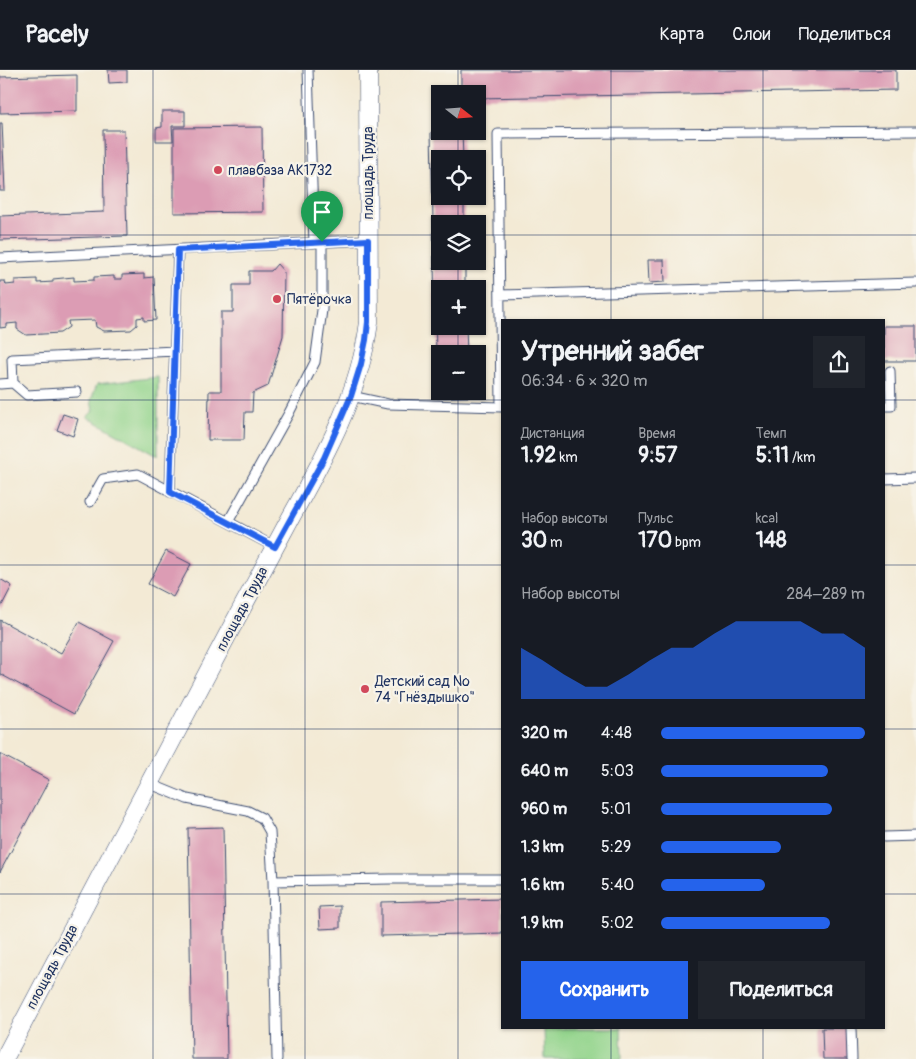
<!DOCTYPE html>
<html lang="ru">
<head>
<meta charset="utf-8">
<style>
	body { margin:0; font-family:Pangolin,sans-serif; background:#20242c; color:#f1f3f6; height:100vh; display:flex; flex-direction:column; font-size:19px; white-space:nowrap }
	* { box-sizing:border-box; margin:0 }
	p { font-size:16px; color:#9ea1a6 }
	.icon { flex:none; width:28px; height:28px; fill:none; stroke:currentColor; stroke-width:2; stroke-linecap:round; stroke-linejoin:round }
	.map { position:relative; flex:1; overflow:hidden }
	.sheet { position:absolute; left:501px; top:249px; width:384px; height:710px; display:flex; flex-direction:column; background:#171b24; border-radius:0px; box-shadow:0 1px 4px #0004 }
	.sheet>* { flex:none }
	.needle { width:32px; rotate:107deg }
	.controls { position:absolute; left:431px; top:15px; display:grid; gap:10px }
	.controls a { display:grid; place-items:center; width:55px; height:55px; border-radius:0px; background:#171b24; box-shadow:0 1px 4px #0004; font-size:25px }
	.pin { position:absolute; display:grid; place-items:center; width:42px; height:42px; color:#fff; margin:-51px -21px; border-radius:50% 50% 50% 0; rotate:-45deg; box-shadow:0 0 5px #0007 }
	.pin .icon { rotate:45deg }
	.round { display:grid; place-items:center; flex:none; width:52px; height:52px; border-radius:0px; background:#20242c }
	.summary { display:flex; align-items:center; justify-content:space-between; height:85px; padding:0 20px }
	h1 { font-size:28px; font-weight:800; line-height:38px }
	.metrics { display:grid; grid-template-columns:repeat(3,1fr); gap:8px; height:85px; padding:5px 20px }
	.metrics div { display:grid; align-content:center }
	.metrics b { font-size:21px; font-weight:800 }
	.metrics small { font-size:14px; font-weight:400 }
	.metrics p { font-size:14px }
	.chart { height:140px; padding:10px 20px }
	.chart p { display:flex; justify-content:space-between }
	.chart svg { width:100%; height:90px; margin-top:5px; fill:#2563eb; opacity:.7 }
	.cta { display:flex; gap:10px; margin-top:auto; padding:10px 20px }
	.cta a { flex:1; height:58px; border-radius:0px; background:#2563eb; color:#fff; font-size:20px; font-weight:800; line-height:58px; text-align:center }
	.cta a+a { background:#20242c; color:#f1f3f6 }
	ul { padding:0 20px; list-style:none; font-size:16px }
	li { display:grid; grid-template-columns:80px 60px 1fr; align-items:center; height:38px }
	li i { height:12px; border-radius:6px; background:#2563eb }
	header { display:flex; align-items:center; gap:30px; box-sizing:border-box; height:70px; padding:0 25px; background:#171b24; border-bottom:1px solid #363941 }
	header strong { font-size:24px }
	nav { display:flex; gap:28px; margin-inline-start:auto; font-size:18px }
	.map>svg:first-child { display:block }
</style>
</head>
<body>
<header>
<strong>Pacely</strong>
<nav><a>Карта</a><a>Слои</a><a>Поделиться</a></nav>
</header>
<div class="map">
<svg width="916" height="989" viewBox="0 0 916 989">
	<rect width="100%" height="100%" fill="#f7f3e8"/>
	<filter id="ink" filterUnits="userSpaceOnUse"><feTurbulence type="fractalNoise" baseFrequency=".02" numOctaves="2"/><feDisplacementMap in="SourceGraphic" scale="10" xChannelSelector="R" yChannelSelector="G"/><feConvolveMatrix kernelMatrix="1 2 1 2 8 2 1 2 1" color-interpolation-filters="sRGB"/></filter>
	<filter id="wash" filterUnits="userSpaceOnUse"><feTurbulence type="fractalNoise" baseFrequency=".0096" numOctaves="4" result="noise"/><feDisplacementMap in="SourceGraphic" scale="20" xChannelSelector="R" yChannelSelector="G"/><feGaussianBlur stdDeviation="1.12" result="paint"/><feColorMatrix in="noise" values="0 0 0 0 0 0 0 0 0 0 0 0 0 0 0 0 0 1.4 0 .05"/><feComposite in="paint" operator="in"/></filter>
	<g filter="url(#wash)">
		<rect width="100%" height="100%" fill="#f3ead5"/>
		<!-- green -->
		<path fill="#93d48c" stroke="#578275" d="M 158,307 L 158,385 L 155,385 L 87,347 L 93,341 L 91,330 L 97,314 Z
			M 574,958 L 621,958 L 622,989 L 545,989 L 544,959 Z"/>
		<g id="blocks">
			<!-- building -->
			<path fill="#dc9cb4" d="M 108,0 L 127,0 L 127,12 L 109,13 Z
				M 461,0 L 896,0 L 896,20 L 478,28 L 478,24 L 461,24 Z
				M 77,5 L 77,41 L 0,43 L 0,7 Z
				M 162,41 L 185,41 L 185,56 L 172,56 L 173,71 L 156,71 L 156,58 L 162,57 Z
				M 0,53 L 2,53 L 5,121 L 0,121 Z
				M 262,57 L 263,142 L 174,143 L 174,58 Z
				M 103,60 L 124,60 L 127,166 L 0,170 L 0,146 L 104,142 Z
				M 462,61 L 463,89 L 440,89 L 440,126 L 464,126 L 464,154 L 440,154 L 440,191 L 465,191 L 465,219 L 440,219 L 440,256 L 466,256 L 467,284 L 440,284 L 440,321 L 467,321 L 468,327 L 437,328 L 431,62 Z
				M 648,190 L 664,190 L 665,212 L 649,213 Z
				M 277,194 L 284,202 L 283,266 L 268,316 L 253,323 L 252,342 L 245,342 L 244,370 L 208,370 L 209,321 L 221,321 L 221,242 L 233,242 L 233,215 L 249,215 L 249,201 L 271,201 Z
				M 144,204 L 144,208 L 154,207 L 156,250 L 144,251 L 144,247 L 137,248 L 137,255 L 131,260 L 104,261 L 96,257 L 95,250 L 68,251 L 69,257 L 60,263 L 26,265 L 17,259 L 17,253 L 7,254 L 7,257 L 0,258 L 0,211 L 5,211 L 6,215 L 15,214 L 15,210 L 37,209 L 37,213 L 53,212 L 53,209 L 74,207 L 74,211 L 94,210 L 94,207 L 114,206 L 114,209 L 122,209 L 122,205 Z
				M 884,256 L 916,256 L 916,291 L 884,291 Z
				M 63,344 L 78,349 L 73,366 L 57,360 Z
				M 166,481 L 191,494 L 173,527 L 148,514 Z
				M 0,509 L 12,516 L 0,539 Z
				M 0,550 L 61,583 L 79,552 L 114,571 L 74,644 L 0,604 Z
				M 0,684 L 49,710 L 0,802 Z
				M 223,757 L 227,989 L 192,989 L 188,758 Z
				M 502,829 L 502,863 L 381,866 L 381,832 Z
				M 340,836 L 340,858 L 320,859 L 319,837 Z
				M 822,958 L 851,958 L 852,989 L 823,989 Z"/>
		</g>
	</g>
	<g filter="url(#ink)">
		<use href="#blocks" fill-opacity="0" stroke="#3b4b70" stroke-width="1"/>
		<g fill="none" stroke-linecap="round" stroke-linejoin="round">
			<defs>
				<path id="service" d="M 308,0 L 314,173
					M 0,188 L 368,170
					M 500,225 L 916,213
					M 13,313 L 27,325 L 77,322
					M 0,314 L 13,313 L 12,289 L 175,281
					M 351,326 L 388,334 L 502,337
					M 884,336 L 891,336 L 890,301
					M 501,337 L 498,64 L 916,61
					M 884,409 L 916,408
					M 170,422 L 178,180
					M 90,432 L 103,409 L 138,404 L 275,477
					M 228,452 L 289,343 L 315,292 L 322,240 L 322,172
					M 148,713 L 187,729 L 248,741 L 262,748 L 270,762 L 273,811 L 277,989
					M 884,767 L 916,766
					M 273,811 L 391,809 L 502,809
					M 851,958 L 852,989"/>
				<path id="minor" d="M 4,989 C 79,847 153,705 228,564 C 249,525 270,486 291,447 C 325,386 360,323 369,252 L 368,0"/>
			</defs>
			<!-- service casing -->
			<use href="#service" stroke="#3b4b70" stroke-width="11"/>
			<!-- minor casing -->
			<use href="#minor" stroke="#3b4b70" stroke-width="19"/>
			<!-- service -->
			<use href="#service" stroke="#fff" stroke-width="9"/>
			<!-- minor -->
			<use href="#minor" stroke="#fff" stroke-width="18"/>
		</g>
	</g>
	<g fill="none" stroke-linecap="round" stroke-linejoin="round" filter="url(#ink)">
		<defs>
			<path id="route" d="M 368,170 L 368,252 L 366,270 L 361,294 L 351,326 L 324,388 L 275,477 L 170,422 L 178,180 Z"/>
		</defs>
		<!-- route casing -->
		<use href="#route" stroke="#fff" stroke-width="10"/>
		<!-- route -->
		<use href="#route" stroke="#2563eb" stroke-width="6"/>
	</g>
	<!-- grid -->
	<path fill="none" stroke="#1b2f5e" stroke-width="1" stroke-opacity="0.55" d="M 153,0 L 153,989M 305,0 L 305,989M 458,0 L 458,24M 611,0 L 611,250M 763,0 L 763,250M 458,61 L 458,89M 458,126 L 458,154M 0,165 L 440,165M 478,165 L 916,165M 458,191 L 458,219M 458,256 L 458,284M 458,321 L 458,989M 0,330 L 502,330M 884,330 L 916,330M 0,495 L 502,495M 884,495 L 916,495M 0,659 L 502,659M 884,659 L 916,659M 0,824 L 502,824M 884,824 L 916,824M 611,958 L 611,989M 763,958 L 763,989"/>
	<!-- markers -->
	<g fill="#d1495b" stroke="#f7f3e8" stroke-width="2">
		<circle cx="218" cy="100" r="5"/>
		<circle cx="277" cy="229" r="5"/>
		<circle cx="365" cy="619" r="5"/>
	</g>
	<g text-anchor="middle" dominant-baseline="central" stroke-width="4.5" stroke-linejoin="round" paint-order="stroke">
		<!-- poi labels -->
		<g font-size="14" fill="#1b2f5e" stroke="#f7f3e8" text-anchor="start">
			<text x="228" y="100">плавбаза АК1732</text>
			<text x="287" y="229">Пятёрочка</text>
			<text x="375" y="611">Детский сад №<tspan x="375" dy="16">74 "Гнёздышко"</tspan></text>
		</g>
		<!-- street labels -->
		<g font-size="14" fill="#1b2f5e" stroke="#f7f3e8">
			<text transform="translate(368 103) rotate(-90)">площадь Труда</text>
			<text transform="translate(242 539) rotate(-62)">площадь Труда</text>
			<text transform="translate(52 897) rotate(-62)">площадь Труда</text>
		</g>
	</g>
</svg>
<div class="controls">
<a><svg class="needle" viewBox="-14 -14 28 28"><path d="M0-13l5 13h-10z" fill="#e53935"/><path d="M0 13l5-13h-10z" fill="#9ea1a6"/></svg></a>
<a><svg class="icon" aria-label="locate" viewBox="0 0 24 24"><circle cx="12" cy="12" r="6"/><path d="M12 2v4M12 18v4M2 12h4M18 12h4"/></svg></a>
<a><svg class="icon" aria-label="layers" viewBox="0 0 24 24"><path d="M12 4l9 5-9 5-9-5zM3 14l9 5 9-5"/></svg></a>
<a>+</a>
<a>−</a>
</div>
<div class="pin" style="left:322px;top:172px;background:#1e9e55"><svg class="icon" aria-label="arrive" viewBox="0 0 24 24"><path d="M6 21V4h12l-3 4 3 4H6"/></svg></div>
<section class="sheet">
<div class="summary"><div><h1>Утренний забег</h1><p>06:34 · 6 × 320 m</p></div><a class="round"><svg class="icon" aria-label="share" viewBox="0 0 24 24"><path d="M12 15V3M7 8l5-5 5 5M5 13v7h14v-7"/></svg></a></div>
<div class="metrics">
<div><p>Дистанция</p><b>1.92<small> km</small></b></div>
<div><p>Время</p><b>9:57</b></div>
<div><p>Темп</p><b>5:11<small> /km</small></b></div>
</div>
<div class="metrics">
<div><p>Набор высоты</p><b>30<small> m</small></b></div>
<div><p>Пульс</p><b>170<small> bpm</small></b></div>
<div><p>kcal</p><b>148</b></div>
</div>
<div class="chart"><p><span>Набор высоты</span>284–289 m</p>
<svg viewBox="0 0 160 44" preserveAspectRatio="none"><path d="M0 44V19L10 25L20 32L30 38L40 38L50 32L60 25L70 19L80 19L90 12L100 6L110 6L120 6L130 6L140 12L150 12L160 19V44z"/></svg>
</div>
<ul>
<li><b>320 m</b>4:48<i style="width:100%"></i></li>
<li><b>640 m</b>5:03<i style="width:82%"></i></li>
<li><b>960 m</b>5:01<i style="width:84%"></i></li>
<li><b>1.3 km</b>5:29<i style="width:59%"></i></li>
<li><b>1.6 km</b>5:40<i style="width:51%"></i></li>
<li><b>1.9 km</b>5:02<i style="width:83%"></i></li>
</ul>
<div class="cta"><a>Сохранить</a><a>Поделиться</a></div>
</section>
</div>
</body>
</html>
